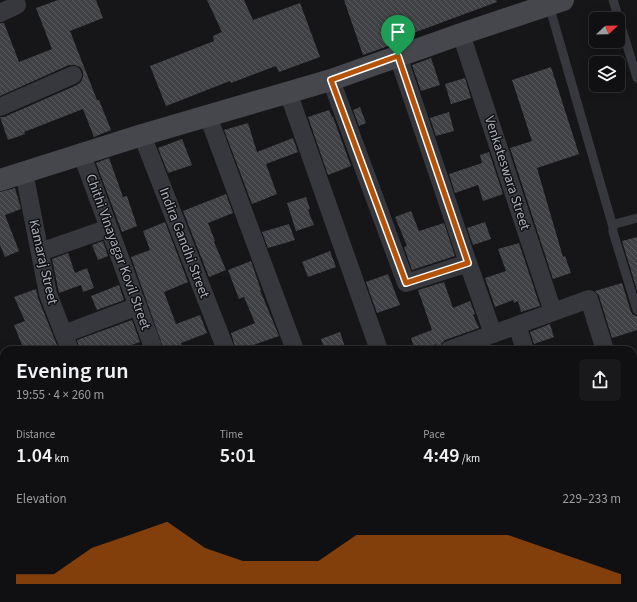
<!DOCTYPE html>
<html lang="en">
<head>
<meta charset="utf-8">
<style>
	body { margin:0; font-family:"Source Sans 3",sans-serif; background:#19191b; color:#f1f3f6; height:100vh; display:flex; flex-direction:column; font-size:15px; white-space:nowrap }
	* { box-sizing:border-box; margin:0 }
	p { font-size:13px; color:#9c9d9f }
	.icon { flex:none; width:22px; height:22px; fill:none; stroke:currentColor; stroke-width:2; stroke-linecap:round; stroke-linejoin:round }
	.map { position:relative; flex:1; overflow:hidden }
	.drawer { position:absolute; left:0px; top:346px; width:637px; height:256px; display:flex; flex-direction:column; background:#101012; border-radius:12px 12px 0 0; box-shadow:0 2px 10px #0003,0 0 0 1px #303032 }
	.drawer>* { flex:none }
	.needle { width:26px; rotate:68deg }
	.fabs { position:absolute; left:589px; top:12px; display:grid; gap:8px }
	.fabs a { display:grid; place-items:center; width:36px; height:36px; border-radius:6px; background:#101012; box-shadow:0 2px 10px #0003,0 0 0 1px #303032; font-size:20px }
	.pin { position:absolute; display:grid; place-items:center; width:34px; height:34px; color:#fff; margin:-41px -17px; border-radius:50% 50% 50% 0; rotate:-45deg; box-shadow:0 0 4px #0007 }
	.pin .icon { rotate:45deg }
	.round { display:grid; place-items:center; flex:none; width:42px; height:42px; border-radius:6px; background:#19191b }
	.overview { display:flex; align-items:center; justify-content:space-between; height:68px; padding:0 16px }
	h1 { font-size:22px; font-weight:600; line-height:30px }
	.figures { display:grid; grid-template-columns:repeat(3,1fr); gap:6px; height:68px; padding:4px 16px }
	.figures div { display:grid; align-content:center }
	.figures b { font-size:20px; font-weight:600 }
	.figures small { font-size:11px; font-weight:400 }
	.figures p { font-size:11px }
	.chart { height:112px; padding:8px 16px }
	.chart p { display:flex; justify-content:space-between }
	.chart svg { width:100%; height:72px; margin-top:4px; fill:#b45309; opacity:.7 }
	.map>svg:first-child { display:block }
</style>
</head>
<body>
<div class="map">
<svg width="637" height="602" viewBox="0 0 637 602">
	<defs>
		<pattern id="building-back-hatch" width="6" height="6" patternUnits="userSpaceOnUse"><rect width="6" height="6" fill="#404145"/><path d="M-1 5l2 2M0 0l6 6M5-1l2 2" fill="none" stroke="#595a5e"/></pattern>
	</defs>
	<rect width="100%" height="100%" fill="#161618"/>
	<!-- building -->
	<path fill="url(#building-back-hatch)" d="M 58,0 L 96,0 L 103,18 L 70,31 L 97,100 L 99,100 L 111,130 L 94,137 L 83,109 L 24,132 L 25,134 L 8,140 L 0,117 L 4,117 L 77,85 L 81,82 L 83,77 L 83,71 L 80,67 L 75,65 L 69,65 L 0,96 L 0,23 L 4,23 L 19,62 L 52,49 L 36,8 Z
		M 207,0 L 244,0 L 253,20 L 300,3 L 320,57 L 279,72 L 276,66 L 231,83 L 230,81 L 166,106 L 150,66 L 214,41 L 213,36 L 222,32 Z
		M 344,0 L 496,0 L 497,2 L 389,42 L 391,45 L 363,55 Z
		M 431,58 L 440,85 L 421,91 L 412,65 Z
		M 551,67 L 579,154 L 537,168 L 563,257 L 565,256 L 571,273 L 553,279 L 510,148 L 532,141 L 512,80 Z
		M 465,78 L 471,98 L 451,104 L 445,84 Z
		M 360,107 L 366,123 L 359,126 L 353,110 Z
		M 329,110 L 332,117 L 333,117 L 351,166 L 328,175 L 308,117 Z
		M 449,112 L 454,131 L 436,136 L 430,118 Z
		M 248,123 L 257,152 L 293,138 L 298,152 L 266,164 L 277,194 L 252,204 L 224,130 Z
		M 182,139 L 192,165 L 168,173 L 158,148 Z
		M 489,152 L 503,194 L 483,201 L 478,185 L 455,193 L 449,174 L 482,163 L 480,155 Z
		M 109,158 L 123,197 L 127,196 L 137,226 L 122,232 L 96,163 Z
		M 15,188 L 21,209 L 5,215 L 19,251 L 5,257 L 0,245 L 0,192 Z
		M 226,194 L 233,213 L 208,223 L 215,241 L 214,242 L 226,270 L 209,277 L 183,211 Z
		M 306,197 L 310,209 L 308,210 L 314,225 L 296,231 L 287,203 Z
		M 411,211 L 419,231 L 444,223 L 455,256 L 412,270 L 404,247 L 407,246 L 395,217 Z
		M 165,222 L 188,282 L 164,292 L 176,324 L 200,315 L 207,333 L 181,343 L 183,350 L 164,350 L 131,257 L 150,250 L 143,231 Z
		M 485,222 L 491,239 L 473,245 L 467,228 Z
		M 289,224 L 295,240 L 268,248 L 262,232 Z
		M 637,237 L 637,290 L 622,241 Z
		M 103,241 L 108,256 L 98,260 L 92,245 Z
		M 519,243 L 540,306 L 521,312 L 518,301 L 514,303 L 513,300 L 495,307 L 485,278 L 506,271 L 498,249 Z
		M 330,251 L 336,267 L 308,277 L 302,262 Z
		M 68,253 L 75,273 L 87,268 L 94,288 L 83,292 L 81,285 L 59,293 L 52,259 Z
		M 251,261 L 261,290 L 260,290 L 279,336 L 253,345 L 255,350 L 236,350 L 231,333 L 255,323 L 244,297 L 239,299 L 228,270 Z
		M 388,274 L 400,305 L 377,313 L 366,282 Z
		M 444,282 L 453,308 L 470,301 L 475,314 L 473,315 L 479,328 L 445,340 L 441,344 L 439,350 L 437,350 L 436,344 L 421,350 L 415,350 L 411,338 L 432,330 L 418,290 Z
		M 622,283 L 631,312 L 633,315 L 637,316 L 637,330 L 612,338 L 599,296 L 595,291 Z
		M 119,285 L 124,300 L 97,310 L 91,296 Z
		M 36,289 L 38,298 L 59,350 L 24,350 L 14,325 L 25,321 L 14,297 Z
		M 132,320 L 140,342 L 118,350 L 80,350 L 77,340 Z
		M 550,324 L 554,337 L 534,344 L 530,332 Z
		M 340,332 L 345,347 L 337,350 L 325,350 L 321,339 Z"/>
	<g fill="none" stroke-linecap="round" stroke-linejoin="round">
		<!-- lane -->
		<path stroke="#37383d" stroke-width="9" d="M 613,0 L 637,78
			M 549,5 L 613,227
			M 637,218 L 615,224 L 613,227 L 613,232 L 637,310"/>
		<!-- street -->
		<path stroke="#37383d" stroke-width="18" d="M 0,13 L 17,5
			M 461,34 L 553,312
			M 398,56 L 468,263 L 493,334
			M 331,80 L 406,283 L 468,263
			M 288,92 L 379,350
			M 0,107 L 73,75
			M 208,116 L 295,350
			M 142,135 L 226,350
			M 82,155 L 154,350
			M 24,172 L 48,294 L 70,350
			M 40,252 L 109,228
			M 517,325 L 525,350
			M 64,334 L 138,306
			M 449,350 L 589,299 L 605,350
			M 0,388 L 4,397
			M 633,438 L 637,450
			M 633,489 L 637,487
			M 0,556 L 4,565
			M 633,593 L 637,592
			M 19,598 L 21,602
			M 94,598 L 96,602
			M 254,598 L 255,602
			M 331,598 L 332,602
			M 395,598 L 396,602
			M 364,602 L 374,598
			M 598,602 L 614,598"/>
		<!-- secondary -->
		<path stroke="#45474d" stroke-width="22" d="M 0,180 L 142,135 L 331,80 L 461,34 L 563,0"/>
	</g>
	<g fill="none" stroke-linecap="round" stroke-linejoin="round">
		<defs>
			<path id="route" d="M 398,56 L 468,263 L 406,283 L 331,80 Z"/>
		</defs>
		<!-- route casing -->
		<use href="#route" stroke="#fff" stroke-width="8"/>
		<!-- route -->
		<use href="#route" stroke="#b45309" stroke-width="5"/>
	</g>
	<g text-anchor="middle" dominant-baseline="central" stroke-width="3" stroke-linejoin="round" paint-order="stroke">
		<!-- street labels -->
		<g font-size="14" fill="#a8adb8" stroke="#111113">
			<text transform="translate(507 173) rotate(72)">Venkateswara Street</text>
			<text transform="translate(184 243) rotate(69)">Indira Gandhi Street</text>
			<text transform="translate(118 252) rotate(70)">Chithi Vinayagar Kovil Street</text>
			<text transform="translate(43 262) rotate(77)">Kamaraj Street</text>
		</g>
	</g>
</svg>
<div class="fabs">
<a><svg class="needle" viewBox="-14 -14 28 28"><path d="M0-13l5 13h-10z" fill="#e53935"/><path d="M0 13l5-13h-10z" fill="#9c9d9f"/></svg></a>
<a><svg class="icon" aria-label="layers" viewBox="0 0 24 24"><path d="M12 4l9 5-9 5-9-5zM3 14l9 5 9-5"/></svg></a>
</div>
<div class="pin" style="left:398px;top:56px;background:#1e9e55"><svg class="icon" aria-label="arrive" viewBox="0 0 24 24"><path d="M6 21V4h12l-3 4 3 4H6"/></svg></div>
<section class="drawer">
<div class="overview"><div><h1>Evening run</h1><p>19:55 · 4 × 260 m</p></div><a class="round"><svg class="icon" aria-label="share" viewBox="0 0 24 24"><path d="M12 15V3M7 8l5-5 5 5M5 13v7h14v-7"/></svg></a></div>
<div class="figures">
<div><p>Distance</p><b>1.04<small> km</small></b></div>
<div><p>Time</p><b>5:01</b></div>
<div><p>Pace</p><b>4:49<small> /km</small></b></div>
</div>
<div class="chart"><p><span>Elevation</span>229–233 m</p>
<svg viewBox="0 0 160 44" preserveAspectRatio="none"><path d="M0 44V38L10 38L20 22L30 14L40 6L50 22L60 30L70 30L80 30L90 14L100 14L110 14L120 14L130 14L140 22L150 30L160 38V44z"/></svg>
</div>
</section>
</div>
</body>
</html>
